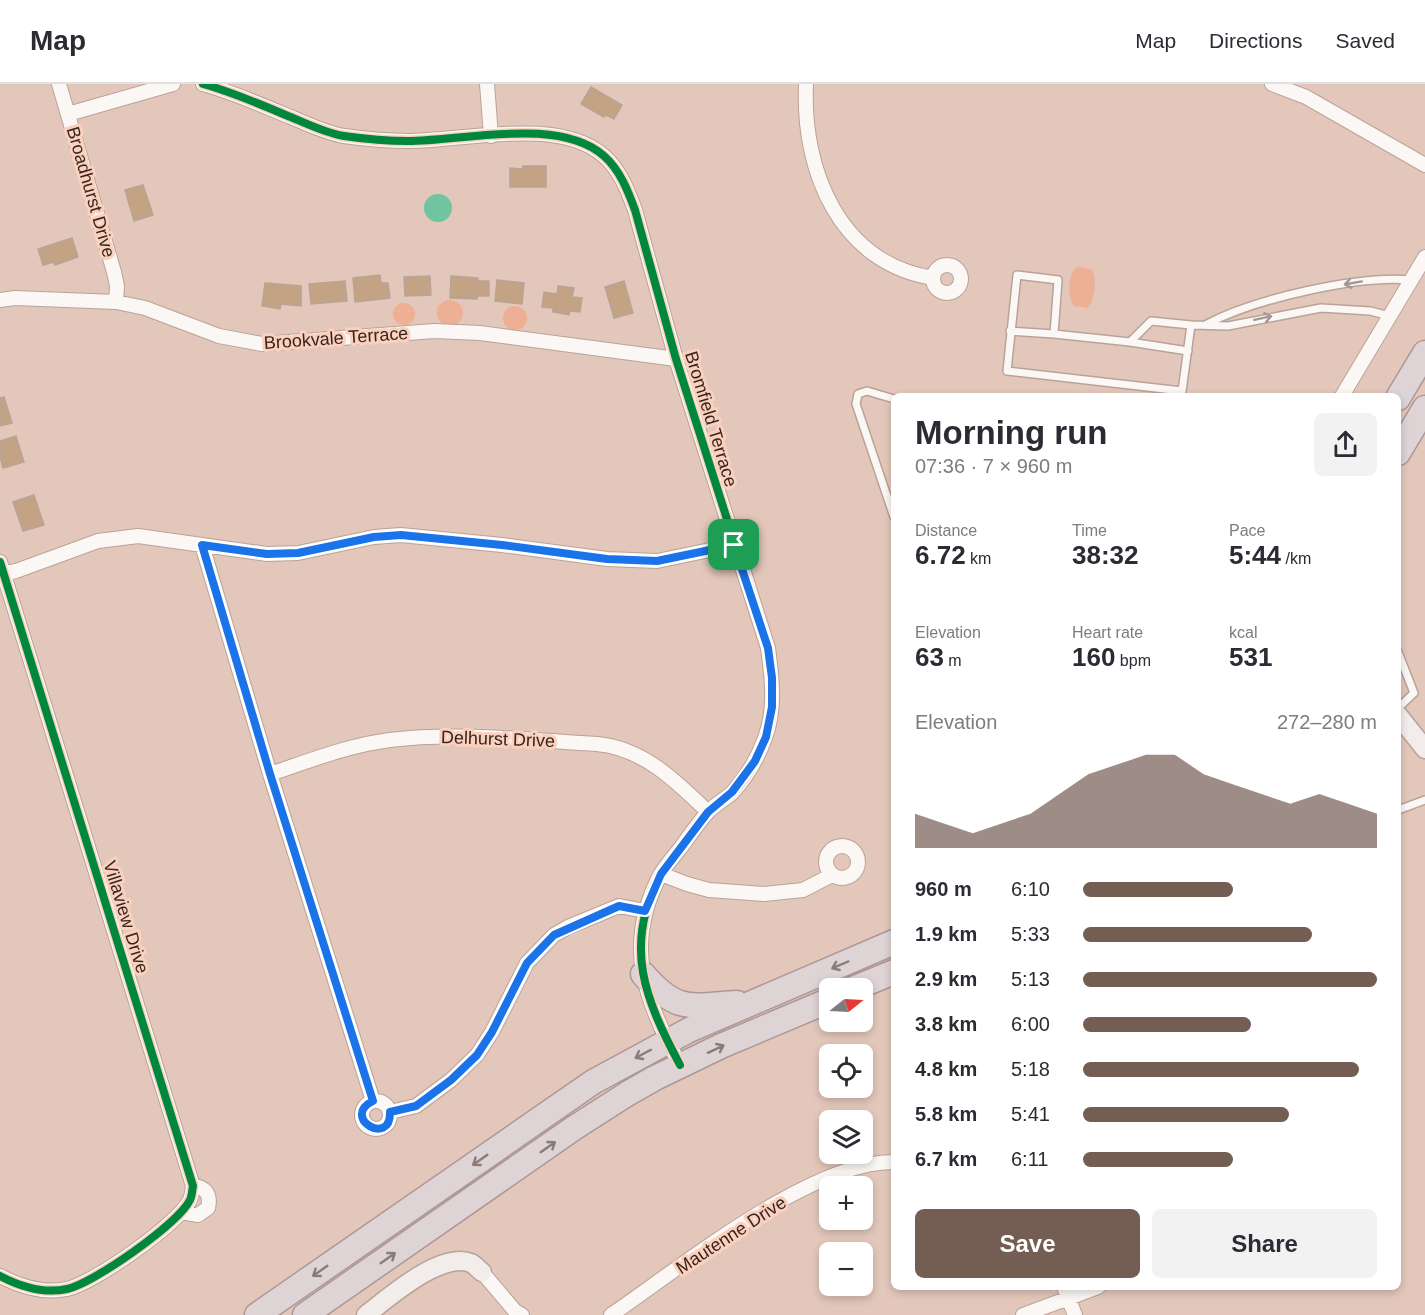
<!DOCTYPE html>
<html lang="en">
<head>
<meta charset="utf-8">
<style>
	body { margin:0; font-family:Arial,sans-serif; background:#f2f2f3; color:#2b2b33; height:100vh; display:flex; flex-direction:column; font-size:22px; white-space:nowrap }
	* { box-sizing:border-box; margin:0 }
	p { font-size:20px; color:#7c7c81 }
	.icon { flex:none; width:33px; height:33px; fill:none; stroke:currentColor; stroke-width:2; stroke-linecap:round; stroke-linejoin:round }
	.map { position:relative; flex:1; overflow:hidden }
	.sheet { position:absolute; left:891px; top:309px; width:510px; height:897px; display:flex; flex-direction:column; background:#fff; border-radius:9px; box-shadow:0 3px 9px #0003 }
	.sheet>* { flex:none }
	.needle { width:39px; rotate:72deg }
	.fabs { position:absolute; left:819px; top:894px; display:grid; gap:12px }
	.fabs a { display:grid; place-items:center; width:54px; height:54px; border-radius:9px; background:#fff; box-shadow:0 3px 9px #0003; font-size:30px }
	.pin { position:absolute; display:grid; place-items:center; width:51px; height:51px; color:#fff; margin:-26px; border-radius:12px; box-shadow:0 3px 9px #0006 }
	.round { display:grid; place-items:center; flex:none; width:63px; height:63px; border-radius:9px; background:#f2f2f3 }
	.head { display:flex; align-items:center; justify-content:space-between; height:102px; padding:0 24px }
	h1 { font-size:33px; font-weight:700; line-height:45px }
	.figures { display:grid; grid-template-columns:repeat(3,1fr); gap:9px; height:102px; padding:6px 24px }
	.figures div { display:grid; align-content:center }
	.figures b { font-size:26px; font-weight:700 }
	.figures small { font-size:16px; font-weight:400 }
	.figures p { font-size:16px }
	.chart { height:168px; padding:12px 24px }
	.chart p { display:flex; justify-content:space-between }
	.chart svg { width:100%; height:108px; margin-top:6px; fill:#745e54; opacity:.7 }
	.button { display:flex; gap:12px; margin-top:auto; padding:12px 24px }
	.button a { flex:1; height:69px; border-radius:9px; background:#745e54; color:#fff; font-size:24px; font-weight:700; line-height:69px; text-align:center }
	.button a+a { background:#f2f2f3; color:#2b2b33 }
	ul { padding:0 24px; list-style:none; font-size:20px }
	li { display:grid; grid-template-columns:96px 72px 1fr; align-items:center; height:45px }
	li i { height:15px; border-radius:8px; background:#745e54 }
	header { display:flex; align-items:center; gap:36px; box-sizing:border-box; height:84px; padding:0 30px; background:#fff; border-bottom:2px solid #e1e1e2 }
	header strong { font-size:28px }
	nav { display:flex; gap:33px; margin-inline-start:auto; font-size:21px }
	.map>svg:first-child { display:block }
</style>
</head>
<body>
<header>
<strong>Map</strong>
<nav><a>Map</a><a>Directions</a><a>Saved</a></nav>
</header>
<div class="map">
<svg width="1425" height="1231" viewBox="0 0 1425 1231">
	<rect width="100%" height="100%" fill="#e3c7bb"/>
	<!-- green -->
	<path fill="#eeb094" d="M 1077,183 L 1092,185 C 1097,195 1095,215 1088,224 L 1074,222 C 1067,212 1068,190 1077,183 Z
		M437 229a13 13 0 1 1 26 0a13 13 0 1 1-26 0Z
		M393 230a11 11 0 1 1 22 0a11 11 0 1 1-22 0Z
		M503 234a12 12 0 1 1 24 0a12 12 0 1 1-24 0Z"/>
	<!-- water -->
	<path fill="#70c49f" d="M424 124a14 14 0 1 1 28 0a14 14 0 1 1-28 0Z"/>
	<!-- building -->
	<path fill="#c3a383" stroke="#b8a498" stroke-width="1.5" d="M 591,3 L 622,21 L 614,35 L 606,31 L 604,33 L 581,20 Z
		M 523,82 L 546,82 L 546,103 L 510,103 L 510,84 L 523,85 Z
		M 143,101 L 153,131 L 134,137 L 125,106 Z
		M 72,154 L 78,173 L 55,181 L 54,178 L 43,181 L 38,165 Z
		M 380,191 L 381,199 L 388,199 L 390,214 L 355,218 L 353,194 Z
		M 430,192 L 431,211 L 405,212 L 404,193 Z
		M 451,192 L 478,194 L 477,215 L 450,214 Z
		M 497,196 L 524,199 L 522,220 L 495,217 Z
		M 345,197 L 347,217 L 311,220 L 309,200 Z
		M 478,197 L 489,197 L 489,212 L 477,212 Z
		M 624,197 L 633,229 L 614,234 L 605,203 Z
		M 265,199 L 301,202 L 301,222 L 281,220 L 280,225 L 262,222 Z
		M 558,202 L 574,204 L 572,213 L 582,214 L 580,228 L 570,227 L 569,231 L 553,228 L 553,224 L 542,223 L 544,208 L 557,210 Z
		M 4,313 L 12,339 L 0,342 L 0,314 Z
		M 16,352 L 24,378 L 3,384 L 0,373 L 0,357 Z
		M 34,411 L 44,441 L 23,447 L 13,418 Z"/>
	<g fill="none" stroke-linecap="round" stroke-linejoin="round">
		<defs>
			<path id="lane" d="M 1207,240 C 1255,215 1357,191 1411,196
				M 1191,241 L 1182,307 L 1007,287 L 1017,191 L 1058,196 L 1054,250 L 1130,258 L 1151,237 L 1191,241 L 1228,242 L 1321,224 L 1370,227 L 1390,232
				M 1010,247 L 1054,250
				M 1130,258 L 1188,267
				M 894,315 L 867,307 L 858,310 L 856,320 L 894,433
				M 1398,568 L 1414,609 L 1398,624
				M 1398,726 L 1425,716"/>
			<path id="street" d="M 59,0 L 114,188 L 117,202 L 116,218
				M 203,0 C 232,8 260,20 288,32 C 306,39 325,49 344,52 C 365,55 387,57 408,57 C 464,57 559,32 604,72 C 620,86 628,107 635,126 L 676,275 L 768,564 C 772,594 776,625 765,654 C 758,673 746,694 732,709 C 724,716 714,721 707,729 C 698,739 690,751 682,762 C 675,771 666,781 660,791 C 623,863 645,915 680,981
				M 487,0 L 491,52
				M 806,0 C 802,86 839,179 933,194
				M 1272,0 L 1306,13 L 1425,81
				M 68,30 L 173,0
				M933 195a14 14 0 1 1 28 0a14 14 0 1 1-28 0Z
				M 0,216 L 15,214 L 116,218 L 145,224 L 219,252 L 262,260 L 434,247 L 480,249 L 676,275
				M 1342,312 L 1425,173
				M 202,461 L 270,690 L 373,1017
				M 0,478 L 193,1102 C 192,1107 192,1112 190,1116 C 178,1140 94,1199 67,1205 C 44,1210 21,1203 0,1192
				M 0,490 L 16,487 L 98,457 L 138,452 L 267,470 L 298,469 L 374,453 L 401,451 L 502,461 L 607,475 L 657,477 L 734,461
				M 270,690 C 309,677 349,661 390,656 C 458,648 528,656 597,660 C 643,664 676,697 708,728
				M826 778a16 16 0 1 1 32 0a16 16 0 1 1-32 0Z
				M 661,790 L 687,800 L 709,806 L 764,810 L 803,806 L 832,791
				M362 1031a14 14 0 1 1 28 0a14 14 0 1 1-28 0Z
				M 390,1028 L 416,1022 L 451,996 L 477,971 L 492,948 L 527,879 L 554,851 L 568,843 L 619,822 L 645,827
				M 181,1128 L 198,1131 L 208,1124 C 211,1111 206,1103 193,1102
				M 482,1188 L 515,1227 L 522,1231
				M 1064,1203 L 1075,1231
				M 611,1231 C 680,1184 811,1077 894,1078
				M 1023,1231 L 1098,1203"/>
			<path id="secondary" d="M 1398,631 L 1425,665
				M 366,1231 C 388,1214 441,1167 471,1179 C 475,1181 479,1186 482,1188"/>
			<path id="highway" d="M 1398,314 L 1425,269
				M 1398,369 L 1425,324
				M 643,890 C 677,929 689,922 737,919
				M 855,904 L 894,888
				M 257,1231 L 593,998 L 689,946 L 894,858
				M 305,1231 L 574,1044 L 627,1010 L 655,994 L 721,962 L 830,916"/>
		</defs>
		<!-- lane casing -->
		<use href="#lane" stroke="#b9a399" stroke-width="10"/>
		<!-- street casing -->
		<use href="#street" stroke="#b9a399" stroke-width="16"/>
		<!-- secondary casing -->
		<use href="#secondary" stroke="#b9a399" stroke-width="21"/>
		<!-- highway casing -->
		<use href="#highway" stroke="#ad9796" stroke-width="27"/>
		<!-- lane -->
		<use href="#lane" stroke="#fbf7f5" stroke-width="7"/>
		<!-- street -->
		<use href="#street" stroke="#fbf7f5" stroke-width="14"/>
		<!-- secondary -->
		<use href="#secondary" stroke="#f2eceb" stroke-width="18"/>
		<!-- highway -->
		<use href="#highway" stroke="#ded3d5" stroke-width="24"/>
		<defs>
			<path id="cycleway" d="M 203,0 C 232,8 260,20 288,32 C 306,39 325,49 344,52 C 365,55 387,57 408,57 C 464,57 559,32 604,72 C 620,86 628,107 635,126 L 676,275 L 768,564 C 772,594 776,625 765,654 C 758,673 746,694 732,709 C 724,716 714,721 707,729 C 698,739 690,751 682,762 C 675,771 666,781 660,791 C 623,863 645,915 680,981
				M 0,478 L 193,1102 C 192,1107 192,1112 190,1116 C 178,1140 94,1199 67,1205 C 44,1210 21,1203 0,1192"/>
		</defs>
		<!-- cycleway casing -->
		<use href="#cycleway" stroke="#fad0be" stroke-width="11"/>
		<!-- cycleway -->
		<use href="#cycleway" stroke="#00873e" stroke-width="8"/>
	</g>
	<!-- one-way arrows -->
	<defs><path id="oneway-shaft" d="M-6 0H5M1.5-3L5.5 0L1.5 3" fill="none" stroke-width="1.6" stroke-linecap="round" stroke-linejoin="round" transform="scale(1.5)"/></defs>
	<g stroke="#a49894">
		<use href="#oneway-shaft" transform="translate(1353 199) rotate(170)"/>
		<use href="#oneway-shaft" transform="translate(1263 234) rotate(-12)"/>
	</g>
	<g stroke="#8c7c79">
		<use href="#oneway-shaft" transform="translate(840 881) rotate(157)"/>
		<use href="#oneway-shaft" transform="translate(716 965) rotate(-25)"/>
		<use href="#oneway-shaft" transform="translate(643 970) rotate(152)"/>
		<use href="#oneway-shaft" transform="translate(548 1063) rotate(-35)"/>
		<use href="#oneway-shaft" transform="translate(480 1076) rotate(145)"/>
		<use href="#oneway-shaft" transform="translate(388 1174) rotate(-35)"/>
		<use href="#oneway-shaft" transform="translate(320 1187) rotate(145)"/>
	</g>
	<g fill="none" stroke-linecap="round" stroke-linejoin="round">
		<defs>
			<path id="route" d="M 401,451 L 502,461 L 607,475 L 657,477 L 734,461 L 768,564 L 772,594 L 772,623 L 766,653 L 755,677 L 732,708 L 708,728 L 661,790 L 645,827 L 619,822 L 554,851 L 527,879 L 492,948 L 477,971 L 451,996 L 416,1022 L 390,1028 C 391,1064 340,1033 373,1017 L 270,690 L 202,461 L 267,470 L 298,469 L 374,453 Z"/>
		</defs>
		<!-- route casing -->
		<use href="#route" stroke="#fff" stroke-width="12"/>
		<!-- route -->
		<use href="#route" stroke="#1a73e8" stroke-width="8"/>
	</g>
	<g text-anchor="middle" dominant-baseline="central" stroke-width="6" stroke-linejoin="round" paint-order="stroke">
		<!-- street labels -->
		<g font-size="18" fill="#39251d" stroke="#fad0be">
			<text transform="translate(91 108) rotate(74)">Broadhurst Drive</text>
			<text transform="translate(336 254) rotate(-4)">Brookvale Terrace</text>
			<text transform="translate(711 335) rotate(73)">Bromfield Terrace</text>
			<text transform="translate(498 655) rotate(2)">Delhurst Drive</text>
			<text transform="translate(126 833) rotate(73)">Villaview Drive</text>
			<text transform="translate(731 1151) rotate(-33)">Mautenne Drive</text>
		</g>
	</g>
</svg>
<div class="fabs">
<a><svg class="needle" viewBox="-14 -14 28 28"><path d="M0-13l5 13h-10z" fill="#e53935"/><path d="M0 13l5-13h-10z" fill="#7c7c81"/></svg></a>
<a><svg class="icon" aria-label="locate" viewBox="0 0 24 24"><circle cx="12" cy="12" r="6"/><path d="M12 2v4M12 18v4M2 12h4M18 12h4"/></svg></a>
<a><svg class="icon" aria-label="layers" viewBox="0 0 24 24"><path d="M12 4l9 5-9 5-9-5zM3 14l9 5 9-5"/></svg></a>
<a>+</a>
<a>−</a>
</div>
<div class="pin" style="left:734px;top:461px;background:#1e9e55"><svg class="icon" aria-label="arrive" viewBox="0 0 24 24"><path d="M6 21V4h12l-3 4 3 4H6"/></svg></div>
<section class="sheet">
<div class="head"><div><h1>Morning run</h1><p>07:36 · 7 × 960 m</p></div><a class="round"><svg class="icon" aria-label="share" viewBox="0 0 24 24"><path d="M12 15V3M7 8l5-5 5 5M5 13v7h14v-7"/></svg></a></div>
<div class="figures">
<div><p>Distance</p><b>6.72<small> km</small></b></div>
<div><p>Time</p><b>38:32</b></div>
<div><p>Pace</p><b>5:44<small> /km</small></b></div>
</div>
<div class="figures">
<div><p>Elevation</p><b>63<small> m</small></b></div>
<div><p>Heart rate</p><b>160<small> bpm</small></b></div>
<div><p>kcal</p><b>531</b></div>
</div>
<div class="chart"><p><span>Elevation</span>272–280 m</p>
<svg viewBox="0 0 160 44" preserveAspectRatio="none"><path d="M0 44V30L10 34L20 38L30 34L40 30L50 22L60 14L70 10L80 6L90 6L100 14L110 18L120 22L130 26L140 22L150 26L160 30V44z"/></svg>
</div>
<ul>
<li><b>960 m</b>6:10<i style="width:51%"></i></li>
<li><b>1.9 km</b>5:33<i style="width:78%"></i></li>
<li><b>2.9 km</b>5:13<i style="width:100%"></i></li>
<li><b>3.8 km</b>6:00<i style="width:57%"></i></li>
<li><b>4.8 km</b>5:18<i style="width:94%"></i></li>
<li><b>5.8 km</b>5:41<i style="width:70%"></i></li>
<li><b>6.7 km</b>6:11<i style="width:51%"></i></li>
</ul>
<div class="button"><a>Save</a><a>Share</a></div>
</section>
</div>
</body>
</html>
